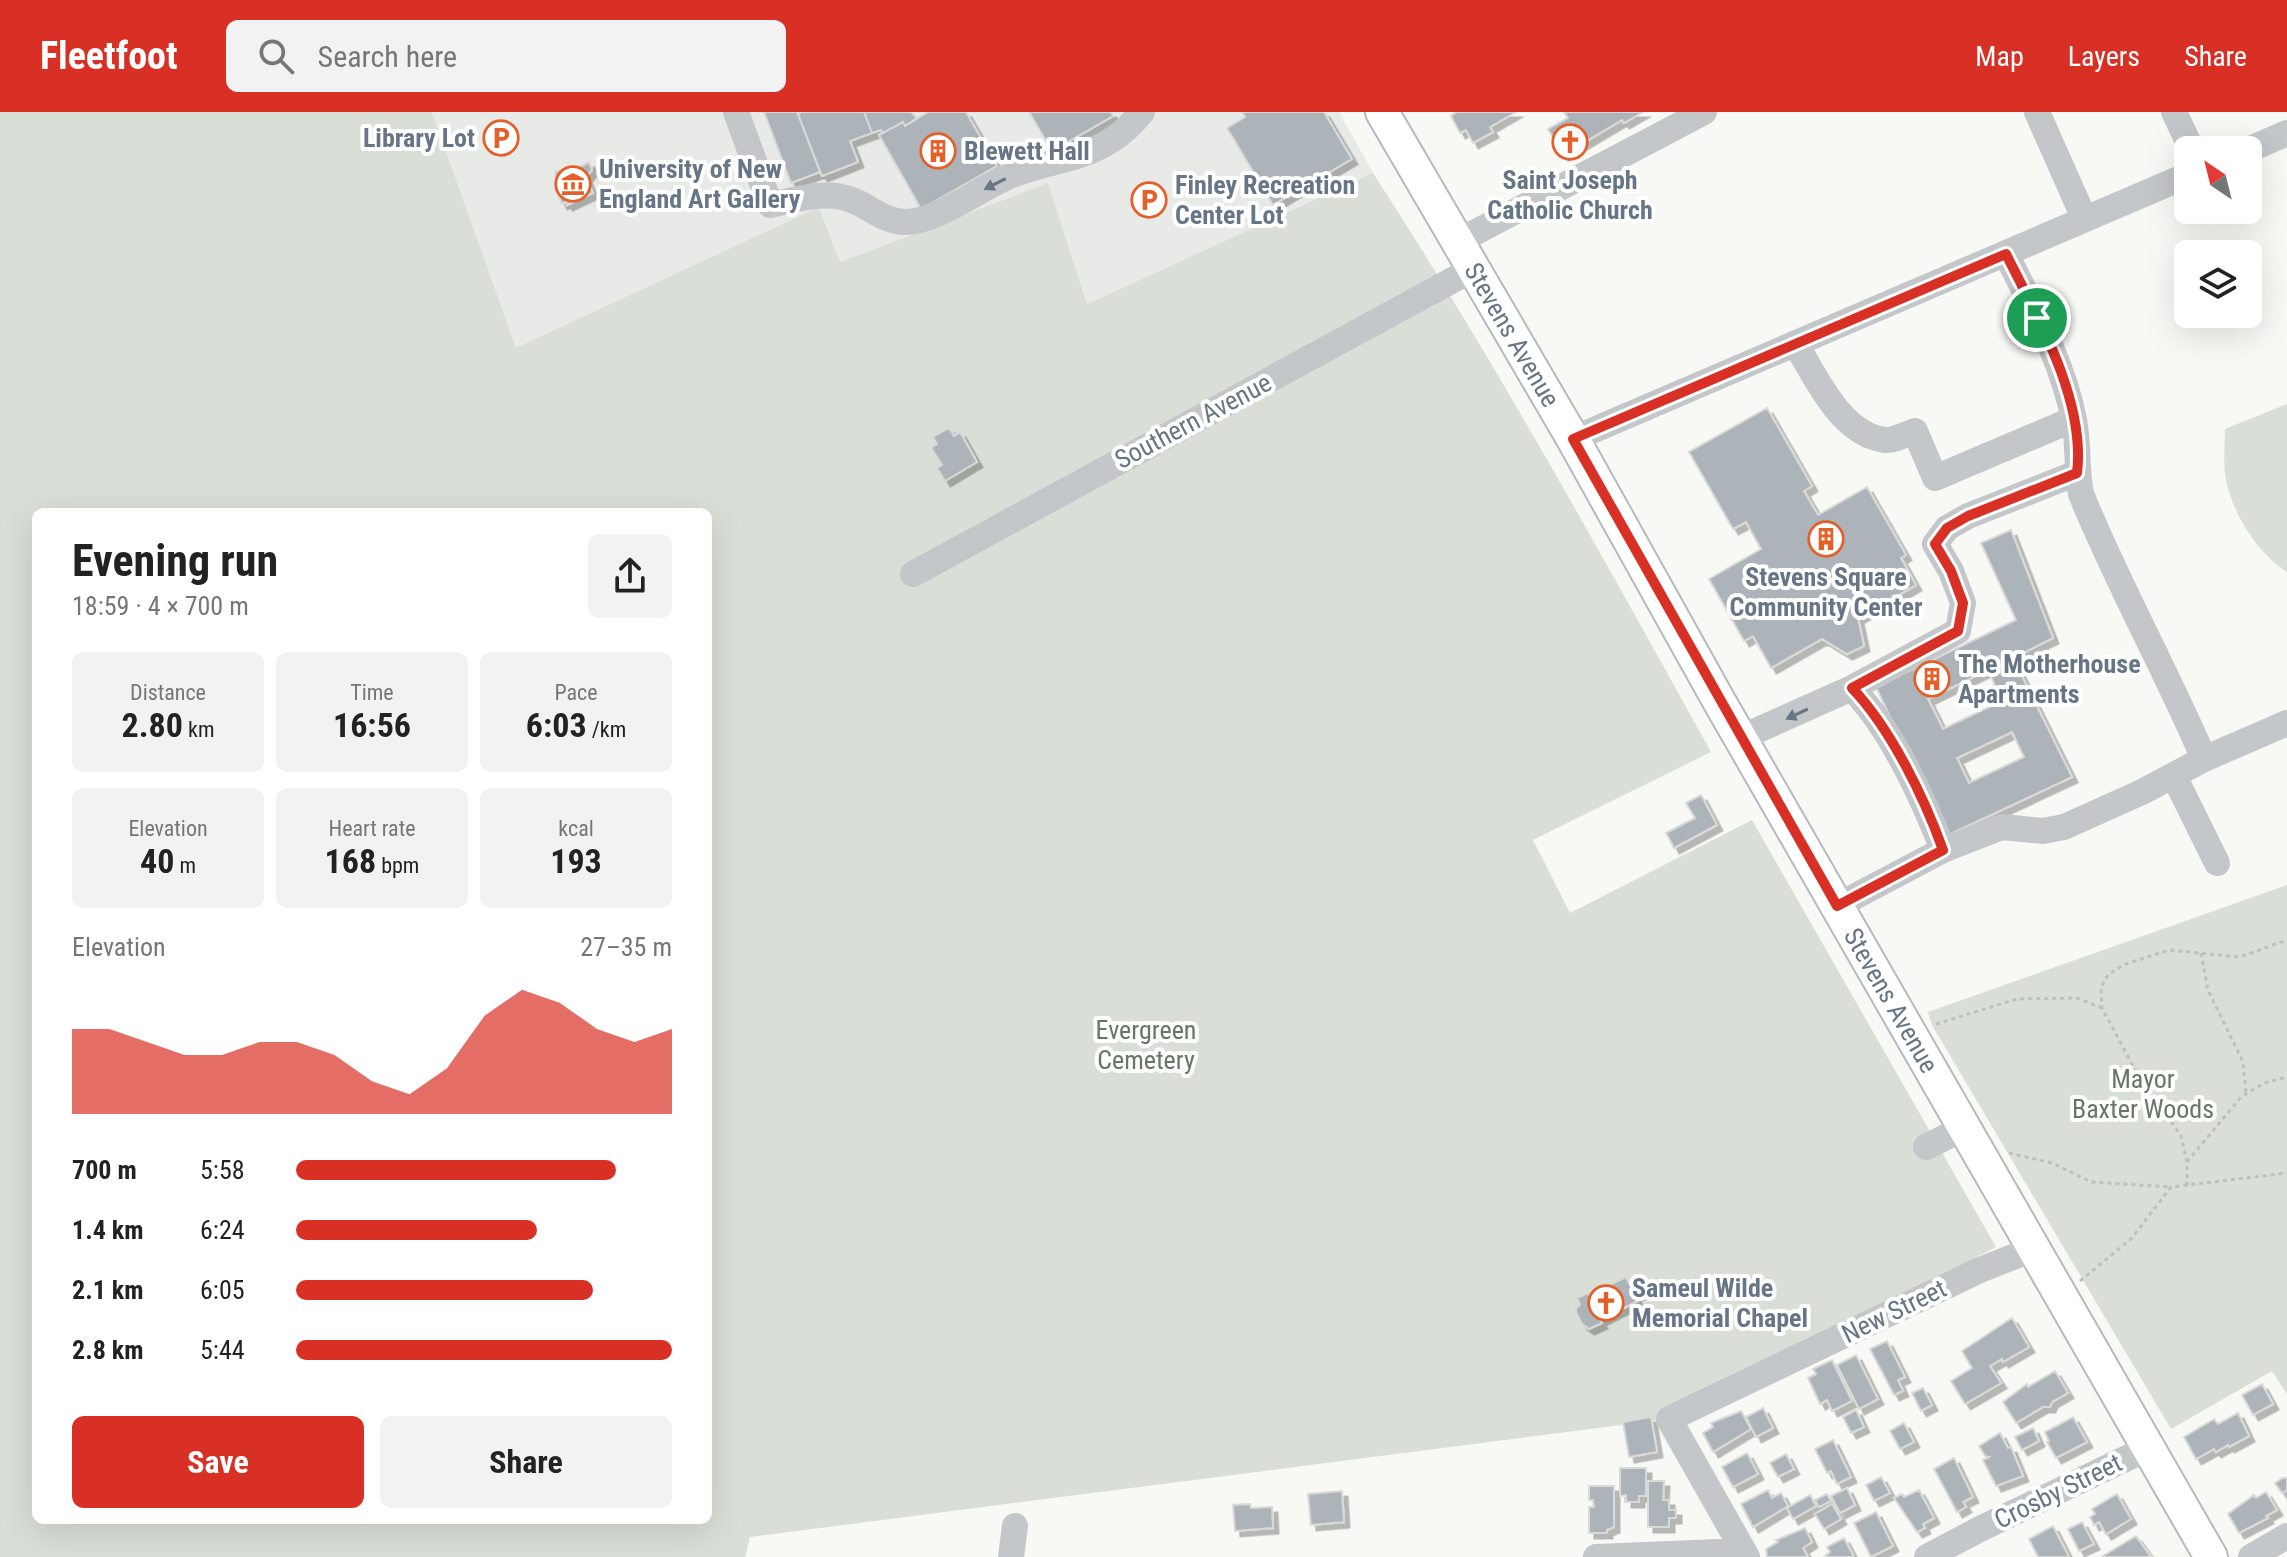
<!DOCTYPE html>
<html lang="en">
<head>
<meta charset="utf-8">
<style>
	body { margin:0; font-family:"Roboto Condensed",sans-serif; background:#f2f2f2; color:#222; height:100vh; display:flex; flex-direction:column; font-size:30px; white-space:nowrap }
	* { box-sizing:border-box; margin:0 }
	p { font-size:26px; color:#767676 }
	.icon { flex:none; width:44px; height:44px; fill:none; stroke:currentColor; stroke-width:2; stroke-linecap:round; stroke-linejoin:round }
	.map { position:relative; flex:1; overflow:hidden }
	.sheet { position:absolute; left:32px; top:396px; width:680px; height:1016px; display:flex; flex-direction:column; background:#fff; border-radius:12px; box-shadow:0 8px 32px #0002 }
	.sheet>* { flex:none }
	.needle { width:52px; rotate:325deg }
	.controls { position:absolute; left:2174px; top:24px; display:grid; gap:16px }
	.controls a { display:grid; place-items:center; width:88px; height:88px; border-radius:12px; background:#fff; box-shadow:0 8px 32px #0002; font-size:40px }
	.pin { position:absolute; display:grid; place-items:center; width:68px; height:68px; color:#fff; margin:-34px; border:4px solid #fff; border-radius:50%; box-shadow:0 2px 8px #0007 }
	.round { display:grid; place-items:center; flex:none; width:84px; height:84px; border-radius:12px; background:#f2f2f2 }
	.summary { display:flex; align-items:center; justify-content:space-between; height:136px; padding:0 40px }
	h1 { font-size:44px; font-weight:700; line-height:60px }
	.stats { display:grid; grid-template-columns:repeat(3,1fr); gap:12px; height:136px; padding:8px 40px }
	.stats div { display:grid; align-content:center; border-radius:12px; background:#f2f2f2; text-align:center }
	.stats b { font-size:34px; font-weight:700 }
	.stats small { font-size:22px; font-weight:400 }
	.stats p { font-size:22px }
	.chart { height:224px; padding:16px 40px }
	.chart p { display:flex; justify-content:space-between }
	.chart svg { width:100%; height:144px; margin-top:8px; fill:#d93025; opacity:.7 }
	.cta { display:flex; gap:16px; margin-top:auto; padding:16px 40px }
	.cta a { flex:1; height:92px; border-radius:12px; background:#d93025; color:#fff; font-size:32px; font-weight:700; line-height:92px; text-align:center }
	.cta a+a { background:#f2f2f2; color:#222 }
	ul { padding:0 40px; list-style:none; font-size:26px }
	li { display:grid; grid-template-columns:128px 96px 1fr; align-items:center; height:60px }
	li i { height:20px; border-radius:10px; background:#d93025 }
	header { display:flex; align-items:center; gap:48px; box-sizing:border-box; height:112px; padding:0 40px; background:#d93025; color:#fff }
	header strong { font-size:38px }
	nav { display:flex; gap:44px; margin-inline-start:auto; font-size:28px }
	.search { width:560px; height:72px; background:#f2f2f2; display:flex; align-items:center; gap:20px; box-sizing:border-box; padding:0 28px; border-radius:12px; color:#767676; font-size:30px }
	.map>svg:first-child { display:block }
</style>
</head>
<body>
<header>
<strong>Fleetfoot</strong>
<div class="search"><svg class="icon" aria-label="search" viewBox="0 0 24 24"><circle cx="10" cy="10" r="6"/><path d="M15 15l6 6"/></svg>Search here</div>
<nav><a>Map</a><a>Layers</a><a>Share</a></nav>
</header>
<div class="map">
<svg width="2287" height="1445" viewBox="0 0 2287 1445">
	<defs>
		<filter id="shadow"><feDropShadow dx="5.5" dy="5.5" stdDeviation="0" flood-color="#0004"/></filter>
	</defs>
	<rect width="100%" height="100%" fill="#f8f8f5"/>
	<!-- built -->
	<path fill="#e8eae8" d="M 432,0 L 1339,0 L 1373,61 L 1087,192 L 1048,72 L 840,150 L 819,95 L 516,237 Z"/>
	<!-- green -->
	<path fill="#d9dfd6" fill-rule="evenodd" d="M 0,0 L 432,0 L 516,236 L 819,95 L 840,150 L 1048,71 L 1087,192 L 1373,61 C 1495,249 1603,445 1711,640 L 1533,728 L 1570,801 L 1752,708 L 1996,1135 L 1669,1307 L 750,1425 L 745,1445 L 0,1445 ZM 36,400 L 708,400 L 708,1408 L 36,1408 Z
		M 2287,292 L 2287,460 C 2257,441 2233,402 2226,368 C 2223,352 2225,333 2225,317 Z
		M 2287,773 L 2287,1282 L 2272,1259 L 2171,1317 L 1932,913 L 1928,900 Z"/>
	<!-- building -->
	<path fill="#acb4ba" stroke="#d9d9d7" stroke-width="2" fill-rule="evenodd" filter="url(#shadow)" d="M 764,0 L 797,0 L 820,60 L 791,71 Z
		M 802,0 L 864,0 L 872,21 L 850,29 L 858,50 L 822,64 L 798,2 Z
		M 864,0 L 911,0 L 917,6 L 905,14 L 903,10 L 883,21 L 881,18 L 872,21 Z
		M 928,0 L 966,0 L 997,54 L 921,97 L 879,23 L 903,10 L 905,14 Z
		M 1029,0 L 1111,0 L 1113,4 L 1052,39 Z
		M 1242,0 L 1324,0 L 1352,47 L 1273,93 L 1227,16 L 1245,5 Z
		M 1516,0 L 1490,15 L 1493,20 L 1473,31 L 1466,18 L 1460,21 L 1451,4 L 1456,0 Z
		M 1564,0 L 1643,0 L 1624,11 L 1622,8 L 1563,43 L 1548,17 L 1568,6 Z
		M 589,50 L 592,58 L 586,65 L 593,81 L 567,93 L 566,90 L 562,92 L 556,79 L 559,77 L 555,60 L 564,57 L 566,62 Z
		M 1767,296 L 1812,374 L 1804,379 L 1818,403 L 1867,375 L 1906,443 L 1901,446 L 1916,473 L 1858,506 L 1864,534 L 1847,542 L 1822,527 L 1771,556 L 1753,524 L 1744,529 L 1709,467 L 1761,437 L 1746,410 L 1733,417 L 1689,340 Z
		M 949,316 L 954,324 L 960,320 L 977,350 L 945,369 L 937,356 L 942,353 L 931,336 L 937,332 L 933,325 Z
		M 2011,418 L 2053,526 L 2013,546 L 2072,665 L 1946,724 L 1876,575 L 2016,508 L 1981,431 ZM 1988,558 L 2002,589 L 1943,617 L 1928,587 ZM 2012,620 L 2024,645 L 1969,671 L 1957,646 Z
		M 1701,683 L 1717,713 L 1674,736 L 1666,721 L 1695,706 L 1686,691 Z
		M 1626,1165 L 1630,1173 L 1642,1167 L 1647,1177 L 1635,1184 L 1638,1189 L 1600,1208 L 1602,1211 L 1589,1217 L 1582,1212 L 1576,1200 L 1576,1196 L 1580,1193 L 1577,1186 L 1588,1181 L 1589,1183 Z
		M 2012,1206 L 2029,1235 L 2003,1250 L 2002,1247 L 1990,1254 L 2001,1271 L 1965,1292 L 1951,1269 L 1972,1256 L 1962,1239 Z
		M 1887,1229 L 1905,1265 L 1898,1268 L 1903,1279 L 1894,1283 L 1870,1237 Z
		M 1856,1243 L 1878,1287 L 1859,1297 L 1837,1253 Z
		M 1832,1248 L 1852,1289 L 1832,1299 L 1827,1288 L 1820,1292 L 1808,1266 L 1816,1262 L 1813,1257 Z
		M 2055,1259 L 2068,1281 L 2052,1290 L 2050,1295 L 2043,1295 L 2016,1311 L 2003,1290 L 2027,1272 L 2028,1275 Z
		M 2262,1272 L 2273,1292 L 2253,1303 L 2242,1283 Z
		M 1923,1276 L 1932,1293 L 1921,1299 L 1912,1281 Z
		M 1763,1296 L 1773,1316 L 1756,1325 L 1746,1305 Z
		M 1856,1298 L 1864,1315 L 1851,1321 L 1843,1305 Z
		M 1741,1299 L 1751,1317 L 1713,1340 L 1703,1321 L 1713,1315 L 1711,1311 Z
		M 2238,1301 L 2249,1324 L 2229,1335 L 2228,1333 L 2216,1340 L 2214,1337 L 2196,1347 L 2184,1325 L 2214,1307 L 2218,1312 Z
		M 1651,1305 L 1657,1340 L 1629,1345 L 1623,1310 Z
		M 2073,1305 L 2087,1330 L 2056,1346 L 2047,1330 L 2049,1329 L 2045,1320 Z
		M 1904,1311 L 1914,1330 L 1900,1337 L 1890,1319 Z
		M 2033,1316 L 2039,1329 L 2022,1338 L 2015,1325 Z
		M 2000,1321 L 2008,1336 L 2011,1335 L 2023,1364 L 1996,1374 L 1983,1348 L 1989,1345 L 1985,1344 L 1979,1334 Z
		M 1833,1328 L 1851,1365 L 1837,1372 L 1831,1359 L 1827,1361 L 1815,1337 Z
		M 1747,1341 L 1758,1362 L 1733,1375 L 1722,1355 Z
		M 1786,1342 L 1794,1357 L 1778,1365 L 1770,1351 Z
		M 1954,1346 L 1973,1385 L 1963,1390 L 1966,1395 L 1957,1400 L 1934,1357 Z
		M 1620,1356 L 1646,1356 L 1646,1384 L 1639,1384 L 1639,1390 L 1626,1390 L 1626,1383 L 1620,1384 Z
		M 1881,1365 L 1890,1381 L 1874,1389 L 1866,1373 Z
		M 2283,1366 L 2287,1366 L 2287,1378 L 2282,1381 L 2275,1371 Z
		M 1648,1369 L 1664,1369 L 1663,1388 L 1669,1388 L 1669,1398 L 1676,1398 L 1676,1406 L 1669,1406 L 1669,1415 L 1648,1415 Z
		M 1589,1374 L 1614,1374 L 1614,1415 L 1607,1418 L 1607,1421 L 1589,1421 L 1589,1395 L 1594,1395 L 1593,1388 L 1589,1388 Z
		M 1847,1376 L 1855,1393 L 1840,1401 L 1831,1384 Z
		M 1768,1378 L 1772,1386 L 1781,1381 L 1788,1394 L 1753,1415 L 1741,1392 Z
		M 1919,1378 L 1934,1406 L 1923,1412 L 1925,1416 L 1917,1420 L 1894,1386 L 1902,1382 L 1904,1385 Z
		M 1342,1379 L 1344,1410 L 1311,1413 L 1308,1382 Z
		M 2266,1380 L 2277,1398 L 2266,1404 L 2268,1406 L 2239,1421 L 2228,1402 L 2254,1383 L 2256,1386 Z
		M 1827,1382 L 1831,1389 L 1819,1395 L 1815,1388 Z
		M 2117,1382 L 2131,1407 L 2106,1422 L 2099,1410 L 2094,1413 L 2090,1405 L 2095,1402 L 2092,1397 Z
		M 1810,1383 L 1816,1394 L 1793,1407 L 1787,1396 Z
		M 1250,1392 L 1251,1396 L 1272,1395 L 1273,1416 L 1235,1419 L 1233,1393 Z
		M 1832,1392 L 1841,1407 L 1824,1417 L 1815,1402 Z
		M 1876,1400 L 1893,1434 L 1871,1445 L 1854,1411 Z
		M 2082,1410 L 2094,1432 L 2079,1439 L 2068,1417 Z
		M 2053,1414 L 2069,1445 L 2038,1445 L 2029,1427 Z
		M 1805,1416 L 1812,1430 L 1803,1436 L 1808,1445 L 1767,1445 L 1766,1437 L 1778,1430 L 1776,1428 Z
		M 2136,1424 L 2151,1445 L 2104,1445 L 2103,1444 Z
		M 1844,1426 L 1854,1445 L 1824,1445 L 1830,1440 L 1827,1435 Z"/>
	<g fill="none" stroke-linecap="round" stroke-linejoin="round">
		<defs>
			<g id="major">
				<path id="s1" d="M 1382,0 L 1573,327 L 1719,589 L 2211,1445"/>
			</g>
		</defs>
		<!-- major casing -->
		<use href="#major" stroke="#b6babe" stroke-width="36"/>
		<!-- path -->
		<path stroke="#bdbfc2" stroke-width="3" stroke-dasharray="4 4" stroke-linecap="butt" d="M 2201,841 L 2208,878 L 2243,950 L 2246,980
			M 1936,912 L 2017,887 L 2077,886 L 2102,896
			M 2009,1041 L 2052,1051 L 2091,1070 L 2171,1075
			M 2187,1050 L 2181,1024 L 2133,954 L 2102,896 L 2101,876 L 2108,863 L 2123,853 L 2169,838 L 2240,845 L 2287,828
			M 2187,1074 L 2187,1050 L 2241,985 L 2264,971 L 2287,965
			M 2080,1169 L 2131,1127 L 2171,1075 L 2287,1061"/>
		<!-- minor -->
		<path stroke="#c3c7ca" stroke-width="26" d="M 736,0 L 770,93 C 795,88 824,78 849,87 C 868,93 884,110 905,110 C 937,110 982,75 1012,63 C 1044,50 1080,48 1110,29 C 1123,21 1133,11 1142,0
			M 2037,0 L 2084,106
			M 2174,0 L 2192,38
			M 2248,38 L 2287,21
			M 1457,130 L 1704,0
			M 2006,142 C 2032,194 2063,250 2074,308 C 2079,333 2076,358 2081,382 C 2118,473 2166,558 2204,647
			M 1796,233 C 1817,266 1840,322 1885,328 C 1894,329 1906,322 1915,319 L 1935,366 L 2074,307
			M 1573,327 L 2188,63
			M 913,462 L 1473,157
			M 1852,576 C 1891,617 1923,686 1943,738
			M 1740,626 L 1852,576 L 1958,519 L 1963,491 L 1951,459 L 1935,432 L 1947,416 L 1968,404 L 2077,361
			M 2174,664 L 2217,751
			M 1837,794 L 1943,738 L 2002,715 L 2043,719 L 2064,715 L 2142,680 L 2204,647 L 2287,611
			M 1926,1035 L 1964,1016
			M 1011,1445 L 1015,1414
			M 1596,1445 L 1743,1439
			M 1747,1445 L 1669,1307 L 1980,1158 L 2033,1137
			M 1927,1445 L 1980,1417 L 2148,1336
			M 2251,1445 L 2287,1424"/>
		<!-- major -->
		<use href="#major" stroke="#fff" stroke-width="32"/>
	</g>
	<!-- one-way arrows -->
	<defs><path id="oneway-solid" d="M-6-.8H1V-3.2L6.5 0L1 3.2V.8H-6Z" transform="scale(2)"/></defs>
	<g fill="#667686">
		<use href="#oneway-solid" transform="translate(995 72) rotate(153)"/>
		<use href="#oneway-solid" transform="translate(1797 602) rotate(155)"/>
	</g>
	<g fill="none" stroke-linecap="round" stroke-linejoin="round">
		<defs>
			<path id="route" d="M 2006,142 C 2037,204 2086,289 2077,361 L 1968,404 L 1947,416 L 1935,432 L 1951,459 L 1963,491 L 1958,519 L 1852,576 C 1891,617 1924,685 1943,738 L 1837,794 L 1573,327 Z"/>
		</defs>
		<!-- route casing -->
		<use href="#route" stroke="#fff" stroke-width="16"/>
		<!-- route -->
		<use href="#route" stroke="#d93025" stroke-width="10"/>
	</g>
	<!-- icons -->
	<defs>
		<symbol id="parking-ring" viewBox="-11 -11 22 22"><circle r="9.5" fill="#fff" stroke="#e55f28" stroke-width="1.5"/><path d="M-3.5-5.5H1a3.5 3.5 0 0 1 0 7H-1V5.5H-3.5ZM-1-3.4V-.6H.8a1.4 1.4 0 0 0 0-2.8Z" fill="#e55f28"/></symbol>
		<symbol id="church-ring" viewBox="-11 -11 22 22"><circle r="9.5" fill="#fff" stroke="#e55f28" stroke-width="1.5"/><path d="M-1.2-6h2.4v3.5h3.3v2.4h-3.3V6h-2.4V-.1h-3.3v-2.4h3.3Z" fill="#e55f28"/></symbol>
		<symbol id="building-ring" viewBox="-11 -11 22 22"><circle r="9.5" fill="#fff" stroke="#e55f28" stroke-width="1.5"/><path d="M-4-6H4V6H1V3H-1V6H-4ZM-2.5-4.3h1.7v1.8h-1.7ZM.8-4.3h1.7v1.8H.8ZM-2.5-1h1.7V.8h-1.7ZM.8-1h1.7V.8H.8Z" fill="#e55f28"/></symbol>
		<symbol id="museum-ring" viewBox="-11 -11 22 22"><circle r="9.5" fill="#fff" stroke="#e55f28" stroke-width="1.5"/><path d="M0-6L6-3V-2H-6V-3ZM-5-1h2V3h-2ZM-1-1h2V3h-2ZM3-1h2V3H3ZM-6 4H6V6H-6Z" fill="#e55f28"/></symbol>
	</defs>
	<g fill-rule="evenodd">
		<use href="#parking-ring" x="481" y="6" width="40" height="40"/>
		<use href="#church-ring" x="1550" y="10" width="40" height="40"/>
		<use href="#building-ring" x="918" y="19" width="40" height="40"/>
		<use href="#museum-ring" x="553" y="52" width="40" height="40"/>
		<use href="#parking-ring" x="1129" y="68" width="40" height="40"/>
		<use href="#building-ring" x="1806" y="407" width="40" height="40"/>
		<use href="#building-ring" x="1912" y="547" width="40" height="40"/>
		<use href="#church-ring" x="1586" y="1171" width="40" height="40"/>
	</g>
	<g text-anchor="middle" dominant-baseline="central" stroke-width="8" stroke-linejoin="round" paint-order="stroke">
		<!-- poi labels -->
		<g font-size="26" font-weight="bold" fill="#667686" stroke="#fff" text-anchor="start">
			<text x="475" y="26" text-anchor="end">Library Lot</text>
			<text x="964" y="39">Blewett Hall</text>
			<text x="599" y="57">University of New<tspan x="599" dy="30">England Art Gallery</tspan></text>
			<text x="1570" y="68" text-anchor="middle">Saint Joseph<tspan x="1570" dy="30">Catholic Church</tspan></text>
			<text x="1175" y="73">Finley Recreation<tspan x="1175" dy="30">Center Lot</tspan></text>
			<text x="1826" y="465" text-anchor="middle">Stevens Square<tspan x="1826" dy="30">Community Center</tspan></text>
			<text x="1958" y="552">The Motherhouse<tspan x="1958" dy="30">Apartments</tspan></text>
			<text x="1632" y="1176">Sameul Wilde<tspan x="1632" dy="30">Memorial Chapel</tspan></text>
		</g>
		<!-- street labels -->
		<g font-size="26" fill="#667686" stroke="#fff">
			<text stroke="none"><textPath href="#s1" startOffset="258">Stevens Avenue</textPath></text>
			<text transform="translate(1193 309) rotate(-28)">Southern Avenue</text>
			<text stroke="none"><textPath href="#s1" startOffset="1024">Stevens Avenue</textPath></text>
			<text transform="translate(1894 1199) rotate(-26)">New Street</text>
			<text transform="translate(2058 1379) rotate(-26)">Crosby Street</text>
		</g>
		<!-- park labels -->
		<g font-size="26" fill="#657861" stroke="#fff">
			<text x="1146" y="918">Evergreen<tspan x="1146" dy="30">Cemetery</tspan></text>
			<text x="2143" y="967">Mayor<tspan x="2143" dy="30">Baxter Woods</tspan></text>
		</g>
	</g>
</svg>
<div class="controls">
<a><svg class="needle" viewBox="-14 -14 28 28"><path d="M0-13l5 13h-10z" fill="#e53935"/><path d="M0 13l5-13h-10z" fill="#767676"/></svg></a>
<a><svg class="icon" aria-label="layers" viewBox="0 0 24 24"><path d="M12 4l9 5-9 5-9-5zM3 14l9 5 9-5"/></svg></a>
</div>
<div class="pin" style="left:2037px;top:206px;background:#1e9e55"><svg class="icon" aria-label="arrive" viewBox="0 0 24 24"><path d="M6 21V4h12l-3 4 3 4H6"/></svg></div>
<section class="sheet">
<div class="summary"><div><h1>Evening run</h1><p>18:59 · 4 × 700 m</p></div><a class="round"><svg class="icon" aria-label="share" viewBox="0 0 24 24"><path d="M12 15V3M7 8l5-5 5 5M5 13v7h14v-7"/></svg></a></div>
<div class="stats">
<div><p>Distance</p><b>2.80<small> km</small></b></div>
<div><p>Time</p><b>16:56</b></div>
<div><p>Pace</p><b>6:03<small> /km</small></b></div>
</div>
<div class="stats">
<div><p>Elevation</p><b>40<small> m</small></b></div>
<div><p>Heart rate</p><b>168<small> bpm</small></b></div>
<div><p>kcal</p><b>193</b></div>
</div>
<div class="chart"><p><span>Elevation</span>27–35 m</p>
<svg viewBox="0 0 160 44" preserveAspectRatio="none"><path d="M0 44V18L10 18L20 22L30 26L40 26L50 22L60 22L70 26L80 34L90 38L100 30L110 14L120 6L130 10L140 18L150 22L160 18V44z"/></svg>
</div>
<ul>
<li><b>700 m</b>5:58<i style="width:85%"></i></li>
<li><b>1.4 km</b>6:24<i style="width:64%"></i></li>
<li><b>2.1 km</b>6:05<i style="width:79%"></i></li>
<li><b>2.8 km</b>5:44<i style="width:100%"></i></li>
</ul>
<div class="cta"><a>Save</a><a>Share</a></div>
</section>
</div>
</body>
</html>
